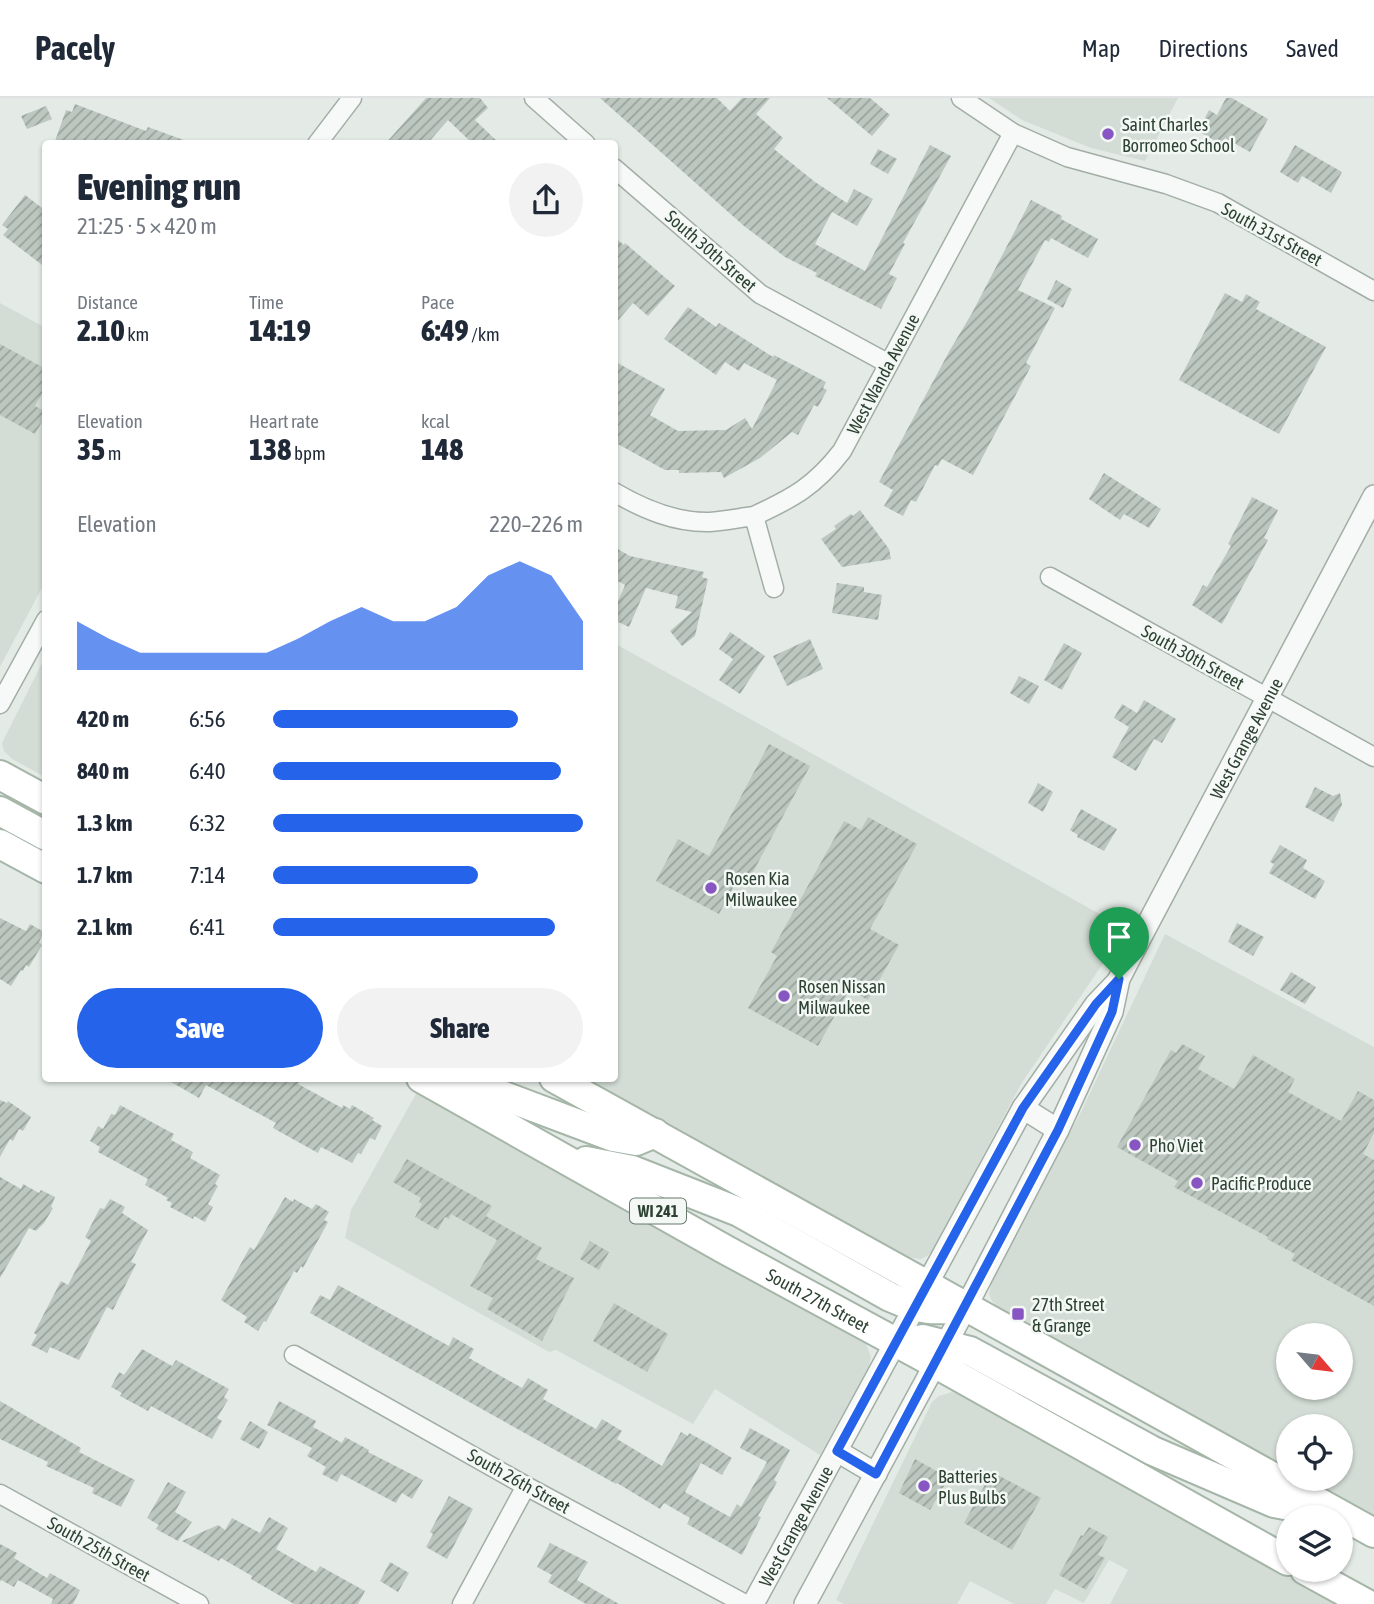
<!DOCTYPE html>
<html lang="en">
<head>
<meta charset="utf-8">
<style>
	body { margin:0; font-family:"Asap Condensed",sans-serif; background:#f2f2f3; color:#1f2937; height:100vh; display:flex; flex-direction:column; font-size:26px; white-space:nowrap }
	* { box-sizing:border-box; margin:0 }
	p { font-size:23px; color:#747a83 }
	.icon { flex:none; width:38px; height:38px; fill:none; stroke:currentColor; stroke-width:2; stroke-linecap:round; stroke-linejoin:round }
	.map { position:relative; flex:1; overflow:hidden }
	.panel { position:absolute; left:42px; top:42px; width:576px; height:942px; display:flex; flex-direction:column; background:#fff; border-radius:7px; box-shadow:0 2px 5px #0004 }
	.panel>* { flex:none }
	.needle { width:46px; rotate:118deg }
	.buttons { position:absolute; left:1276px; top:1225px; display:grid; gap:14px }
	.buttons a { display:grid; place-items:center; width:77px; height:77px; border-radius:50%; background:#fff; box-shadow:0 2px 5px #0004; font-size:35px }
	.pin { position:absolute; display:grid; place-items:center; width:60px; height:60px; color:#fff; margin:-72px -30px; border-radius:50% 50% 50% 0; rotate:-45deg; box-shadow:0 0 7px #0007 }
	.pin .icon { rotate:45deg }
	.round { display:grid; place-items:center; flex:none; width:74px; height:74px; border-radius:37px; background:#f2f2f3 }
	.head { display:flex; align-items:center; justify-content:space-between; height:119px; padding:0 35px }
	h1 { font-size:38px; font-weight:800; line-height:52px }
	.stats { display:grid; grid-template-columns:repeat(3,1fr); gap:10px; height:119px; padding:7px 35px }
	.stats div { display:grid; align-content:center }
	.stats b { font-size:30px; font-weight:800 }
	.stats small { font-size:19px; font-weight:400 }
	.stats p { font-size:19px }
	.chart { height:196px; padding:14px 35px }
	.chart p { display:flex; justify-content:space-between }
	.chart svg { width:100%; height:126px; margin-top:7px; fill:#2563eb; opacity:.7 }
	.cta { display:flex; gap:14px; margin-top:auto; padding:14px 35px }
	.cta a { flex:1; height:80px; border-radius:42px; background:#2563eb; color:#fff; font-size:28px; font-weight:800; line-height:80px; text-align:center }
	.cta a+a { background:#f2f2f3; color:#1f2937 }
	ul { padding:0 35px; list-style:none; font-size:23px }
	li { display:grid; grid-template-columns:112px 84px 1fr; align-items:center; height:52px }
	li i { height:18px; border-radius:9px; background:#2563eb }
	header { display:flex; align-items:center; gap:42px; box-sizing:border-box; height:98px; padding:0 35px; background:#fff; border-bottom:2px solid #e0e1e3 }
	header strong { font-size:33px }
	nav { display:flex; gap:38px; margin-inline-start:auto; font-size:24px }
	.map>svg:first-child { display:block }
</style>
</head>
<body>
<header>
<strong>Pacely</strong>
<nav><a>Map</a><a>Directions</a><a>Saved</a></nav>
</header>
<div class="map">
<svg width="1374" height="1506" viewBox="0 0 1374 1506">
	<defs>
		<pattern id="building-hatch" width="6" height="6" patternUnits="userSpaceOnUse" patternTransform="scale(1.75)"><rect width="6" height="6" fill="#bcc7bf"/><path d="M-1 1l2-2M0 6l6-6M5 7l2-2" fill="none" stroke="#99a39c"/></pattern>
	</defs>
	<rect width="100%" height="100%" fill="#e4ebe6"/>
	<!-- built -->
	<path fill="#d3ddd5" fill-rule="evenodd" d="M 989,0 L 1178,0 L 1145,63 L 1091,50 L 1022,22 Z
		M 0,205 L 46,230 L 45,484 L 0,569 Z
		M 614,545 L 1123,829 L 1106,861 L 1021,986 L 933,1152 L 927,1158 L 921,1161 L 907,1159 L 585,980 L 614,980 Z
		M 45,559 L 45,679 L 12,661 L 4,653 L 2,645 Z
		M 1165,836 L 1374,949 L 1374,1419 L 1306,1381 L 1340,1381 L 1340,1328 L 1288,1328 L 1288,1371 L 999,1210 L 992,1203 L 989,1196 L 993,1178 L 1081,1014 ZM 1288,1237 L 1340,1237 L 1340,1290 L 1288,1290 Z
		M 417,994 L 866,1246 L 871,1259 L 869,1268 L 820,1357 L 715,1291 L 693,1326 L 556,1252 L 549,1254 L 345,1140 L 351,1112 Z
		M 952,1294 L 958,1296 L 1337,1506 L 1110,1506 L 1128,1472 L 1109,1462 L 1084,1505 L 1055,1491 L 1046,1506 L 1014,1506 L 970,1483 L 957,1506 L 844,1506 L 836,1502 L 932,1304 L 939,1298 Z"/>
	<!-- building -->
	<path fill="url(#building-hatch)" d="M 426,0 L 480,0 L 488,10 L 475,22 L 500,46 L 473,46 L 448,22 L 427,46 L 385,46 Z
		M 600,0 L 717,0 L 730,13 L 742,0 L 770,0 L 756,16 L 783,40 L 774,51 L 815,84 L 847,105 L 854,91 L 873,101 L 857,128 L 832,114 L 815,146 L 865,173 L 930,47 L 951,58 L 903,145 L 905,146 L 889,176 L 897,180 L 881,211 L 815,178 L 817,175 L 785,159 L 744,128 Z
		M 827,0 L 870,0 L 890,17 L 872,38 Z
		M 1226,0 L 1232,0 L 1268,21 L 1250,54 L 1225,40 L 1221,46 L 1198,33 L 1209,12 L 1217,17 Z
		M 75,6 L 146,33 L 148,29 L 189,44 L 188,46 L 54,46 L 66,12 L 72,14 Z
		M 46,8 L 52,21 L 27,31 L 21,18 Z
		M 1295,47 L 1342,74 L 1331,95 L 1302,78 L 1298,85 L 1280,74 Z
		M 878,51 L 897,61 L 888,76 L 870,66 Z
		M 25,97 L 46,113 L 46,170 L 3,137 L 8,131 L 2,127 Z
		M 1031,102 L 1062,118 L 1061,121 L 1098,141 L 1088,160 L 1051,140 L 1049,144 L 1045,142 L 1018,192 L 1055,210 L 1026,265 L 1031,268 L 973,377 L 942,361 L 938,368 L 935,367 L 916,404 L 911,402 L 903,418 L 884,408 L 893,392 L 879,384 L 950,252 L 972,215 Z
		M 614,139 L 624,147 L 625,145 L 675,188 L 648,218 L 633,205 L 614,227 Z
		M 1056,182 L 1072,191 L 1063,210 L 1047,201 Z
		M 1225,195 L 1242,204 L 1246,196 L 1260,204 L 1256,211 L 1326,249 L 1279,336 L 1179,282 Z
		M 688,209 L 716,229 L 719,225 L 773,259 L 774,257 L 826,284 L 823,290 L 827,292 L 818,309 L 814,307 L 798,337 L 792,334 L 760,360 L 724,380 L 721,374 L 679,375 L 679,372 L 665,372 L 614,344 L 614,263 L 665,291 L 650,317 L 678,333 L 726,332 L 745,320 L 752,331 L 777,282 L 744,265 L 739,273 L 725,264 L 716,277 L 664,241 Z
		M 0,246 L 46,271 L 46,289 L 35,308 L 46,314 L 46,317 L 35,336 L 0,317 Z
		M 1104,375 L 1161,411 L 1149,430 L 1124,416 L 1120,422 L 1089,401 Z
		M 1252,399 L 1278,412 L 1264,440 L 1268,442 L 1222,526 L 1192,507 L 1203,487 L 1207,489 L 1231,448 L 1228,446 Z
		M 860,412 L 889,451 L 891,461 L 842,469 L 821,441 L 836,431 L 834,428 L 851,416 L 853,418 Z
		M 614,449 L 630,458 L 704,474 L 702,479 L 708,481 L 695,538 L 682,548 L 670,533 L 692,514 L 675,510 L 678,498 L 646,490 L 629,529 L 614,522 L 614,513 L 625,487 L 614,481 Z
		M 837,485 L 864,489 L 864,494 L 882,497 L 878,522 L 832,515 Z
		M 730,534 L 765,558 L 740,596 L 719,582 L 733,561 L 719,551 Z
		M 810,541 L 823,571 L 787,588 L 773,558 Z
		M 1064,545 L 1082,555 L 1062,592 L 1044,582 Z
		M 1019,578 L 1039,588 L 1029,606 L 1010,595 Z
		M 1144,602 L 1176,621 L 1162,645 L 1154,641 L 1136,673 L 1112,659 L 1129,629 L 1114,620 L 1122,606 L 1137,615 Z
		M 769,646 L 810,668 L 746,787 L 737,782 L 719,816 L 656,783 L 678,741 L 709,758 Z
		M 1038,685 L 1053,694 L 1043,714 L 1028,705 Z
		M 1315,689 L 1333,698 L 1340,695 L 1342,707 L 1333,724 L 1305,709 Z
		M 1081,711 L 1117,731 L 1104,753 L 1077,739 L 1078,737 L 1070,732 Z
		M 868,719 L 917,746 L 870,831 L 899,847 L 868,902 L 849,892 L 818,948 L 748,910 L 777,858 L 771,854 L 844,723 L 861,732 Z
		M 1280,747 L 1307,762 L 1303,770 L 1325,783 L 1315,801 L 1269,775 L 1274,766 L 1270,764 Z
		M 0,820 L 26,833 L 30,826 L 44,834 L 39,844 L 42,847 L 29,869 L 26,867 L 23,873 L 21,872 L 11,888 L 0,881 Z
		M 1237,825 L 1264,839 L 1253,858 L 1228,844 Z
		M 1291,874 L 1316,889 L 1305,906 L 1280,892 Z
		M 1182,946 L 1205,958 L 1198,971 L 1234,991 L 1253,957 L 1295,981 L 1288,994 L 1341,1023 L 1358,993 L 1374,1002 L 1374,1035 L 1363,1056 L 1374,1062 L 1374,1208 L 1291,1162 L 1295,1156 L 1267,1141 L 1268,1139 L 1174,1089 L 1178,1083 L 1117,1049 L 1171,952 L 1176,955 Z
		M 164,980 L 301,980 L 298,986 L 342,1010 L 343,1007 L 350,1011 L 352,1007 L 374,1020 L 372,1022 L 382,1028 L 375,1042 L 370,1040 L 361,1056 L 358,1055 L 352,1065 L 321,1049 L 318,1055 L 273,1030 L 276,1025 L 206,987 L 199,1000 Z
		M 0,1002 L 7,1005 L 8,1003 L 31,1019 L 23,1033 L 19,1031 L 13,1043 L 10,1041 L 0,1059 Z
		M 120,1007 L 174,1036 L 171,1042 L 193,1054 L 190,1060 L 220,1077 L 215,1086 L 218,1088 L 208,1106 L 213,1109 L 205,1124 L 194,1118 L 193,1121 L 170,1109 L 172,1105 L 166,1102 L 168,1100 L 145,1087 L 148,1081 L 98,1054 L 100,1049 L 90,1043 L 98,1028 L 103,1031 L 111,1016 L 115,1017 Z
		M 407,1061 L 492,1108 L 486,1118 L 542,1150 L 536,1161 L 574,1180 L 542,1243 L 487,1211 L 493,1200 L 470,1188 L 497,1142 L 451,1116 L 449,1121 L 445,1119 L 438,1132 L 415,1119 L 422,1106 L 419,1104 L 421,1100 L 393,1084 Z
		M 0,1079 L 21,1091 L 23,1086 L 39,1095 L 41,1092 L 55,1099 L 51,1109 L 53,1110 L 44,1125 L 36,1133 L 29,1130 L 0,1180 Z
		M 285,1099 L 293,1104 L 294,1101 L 312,1111 L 316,1106 L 329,1114 L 324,1122 L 328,1124 L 303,1170 L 301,1168 L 297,1175 L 294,1173 L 266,1224 L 264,1223 L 258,1233 L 244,1224 L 247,1219 L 221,1202 L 250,1149 L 254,1152 Z
		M 110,1101 L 125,1109 L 122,1115 L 148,1132 L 131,1164 L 136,1166 L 113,1212 L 107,1209 L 79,1262 L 50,1249 L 47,1255 L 31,1247 L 37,1237 L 34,1235 L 61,1183 L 68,1187 L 91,1143 L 85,1139 L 100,1110 L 104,1111 Z
		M 590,1143 L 609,1154 L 599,1172 L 580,1161 Z
		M 338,1187 L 449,1248 L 453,1239 L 474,1251 L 469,1260 L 522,1290 L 528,1280 L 548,1292 L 543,1301 L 596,1331 L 602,1321 L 622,1333 L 617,1341 L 662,1368 L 681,1334 L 688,1338 L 689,1335 L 709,1346 L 732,1360 L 722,1377 L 701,1365 L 685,1394 L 730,1419 L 737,1406 L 741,1409 L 767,1364 L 740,1350 L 750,1330 L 790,1352 L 774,1382 L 777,1384 L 758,1418 L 761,1419 L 742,1457 L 687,1426 L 690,1420 L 664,1405 L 660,1411 L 617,1385 L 616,1386 L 310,1215 L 320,1197 L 330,1202 Z
		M 614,1205 L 668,1236 L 647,1274 L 593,1243 Z
		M 142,1251 L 172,1268 L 176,1262 L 229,1291 L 224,1299 L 228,1302 L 217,1320 L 222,1323 L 212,1341 L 151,1308 L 148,1313 L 120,1298 L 122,1295 L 111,1289 L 119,1274 L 124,1277 Z
		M 0,1303 L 81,1350 L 79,1354 L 135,1382 L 121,1409 L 92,1395 L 94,1390 L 46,1368 L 48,1364 L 0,1341 Z
		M 279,1303 L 316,1323 L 313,1329 L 342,1345 L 345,1339 L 369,1352 L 368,1354 L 423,1382 L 412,1401 L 402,1395 L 396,1405 L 341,1376 L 337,1384 L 322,1376 L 326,1369 L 307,1358 L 312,1350 L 267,1327 Z
		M 250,1323 L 268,1334 L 259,1351 L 240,1341 Z
		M 915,1361 L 949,1380 L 930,1412 L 899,1395 Z
		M 992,1374 L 1041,1400 L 1012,1452 L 964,1425 Z
		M 168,1384 L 186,1394 L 175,1414 L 192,1424 L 178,1443 L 156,1431 L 159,1427 L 147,1420 Z
		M 449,1398 L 473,1411 L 447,1461 L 426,1449 L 433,1436 L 430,1434 Z
		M 269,1419 L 288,1430 L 276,1451 L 316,1474 L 320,1468 L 365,1493 L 358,1506 L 294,1506 L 251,1481 L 252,1478 L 221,1460 L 219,1463 L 182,1443 L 218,1427 L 225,1432 L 232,1420 L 260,1435 Z
		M 1089,1429 L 1108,1439 L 1098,1457 L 1105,1460 L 1086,1492 L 1059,1477 L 1081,1437 L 1083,1438 Z
		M 550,1445 L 588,1464 L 577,1482 L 619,1506 L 586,1506 L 548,1484 L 552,1477 L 537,1469 Z
		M 0,1446 L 17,1455 L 14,1460 L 47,1480 L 50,1475 L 80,1492 L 73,1506 L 51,1506 L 53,1501 L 18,1482 L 14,1489 L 1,1482 L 0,1484 Z
		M 390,1464 L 409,1475 L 398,1494 L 380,1483 Z"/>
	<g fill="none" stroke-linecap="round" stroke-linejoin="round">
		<defs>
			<path id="minor" d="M 534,0 L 586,46
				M 961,0 L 1013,35 L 1067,59 L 1166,86 L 1218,105 L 1374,193
				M 317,46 L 352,0
				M 614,70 L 760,196 L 889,266
				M 614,394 C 643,411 675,425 710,424 C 724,423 739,420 754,418
				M 1050,479 L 1374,659
				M 774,490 L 754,418 C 793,400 815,388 842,353 L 1013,35
				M 0,606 L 46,522
				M 294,1257 L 526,1388 L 745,1506
				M 0,1396 L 199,1506
				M 462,1506 L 526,1388"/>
			<g id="tertiary">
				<path d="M 1023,1010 L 1058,1032"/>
				<path d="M 837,1353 L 876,1376"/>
				<path id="s1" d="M 753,1506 L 1023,1010 L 1096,906 L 1118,883"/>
				<path id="s2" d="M 805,1506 L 966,1209 L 1058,1032 L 1112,914 L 1119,881 L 1134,852 L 1374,398"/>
			</g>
			<g id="primary">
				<path d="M 0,677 L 46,702"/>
				<path d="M 0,713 L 46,738"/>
				<path d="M 0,746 L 46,771"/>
				<path id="s3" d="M 421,980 L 726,1152 L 936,1266 L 1288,1463"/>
				<path d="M 456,980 L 613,1039 L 636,1043 L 655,1035"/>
				<path d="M 554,980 L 1374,1435"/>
				<path d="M 586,1063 L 632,1072 L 739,1114 L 890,1199 C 921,1213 933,1213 966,1209"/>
				<path d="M 897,1245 L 923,1241 L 970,1253 L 1153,1353 L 1274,1405 L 1317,1413"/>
				<path d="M 1305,1472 L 1367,1506"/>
			</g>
		</defs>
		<!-- minor casing -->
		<use href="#minor" stroke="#a2aea5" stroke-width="21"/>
		<!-- tertiary casing -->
		<use href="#tertiary" stroke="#a2aea5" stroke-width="24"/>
		<!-- primary casing -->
		<use href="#primary" stroke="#a5b6a8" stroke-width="32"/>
		<!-- minor -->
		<use href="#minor" stroke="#f7f9f8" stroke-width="18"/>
		<!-- tertiary -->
		<use href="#tertiary" stroke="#f7f9f8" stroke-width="21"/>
		<!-- primary -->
		<use href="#primary" stroke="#fff" stroke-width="28"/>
	</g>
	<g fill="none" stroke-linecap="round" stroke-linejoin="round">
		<defs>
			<path id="route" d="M 1119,881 L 1112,914 L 1058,1032 L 876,1376 L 837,1353 L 1023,1010 L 1096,906 Z"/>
		</defs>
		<!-- route casing -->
		<use href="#route" stroke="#fff" stroke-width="14"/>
		<!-- route -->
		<use href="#route" stroke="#2563eb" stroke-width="9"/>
	</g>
	<!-- markers -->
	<g fill="#8756c3" stroke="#f4f8f5" stroke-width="2.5">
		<circle cx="1108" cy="36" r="7"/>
		<circle cx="711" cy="790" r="7"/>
		<circle cx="784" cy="898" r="7"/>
		<circle cx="1135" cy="1047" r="7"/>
		<circle cx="1197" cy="1085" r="7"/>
		<rect x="1011" y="1209" width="14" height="14" rx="3.5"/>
		<circle cx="924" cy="1388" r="7"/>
	</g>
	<g text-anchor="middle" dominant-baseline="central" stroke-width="5" stroke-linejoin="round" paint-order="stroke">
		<!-- shield labels -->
		<rect fill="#f4f8f5" stroke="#69796c" stroke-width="2" x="630" y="1100.5" width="56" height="25" rx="5"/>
		<g font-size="16" font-weight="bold" fill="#2d4232">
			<text x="658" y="1113">WI 241</text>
		</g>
		<!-- poi labels -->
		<g font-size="18" fill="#2d4232" stroke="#f4f8f5" text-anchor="start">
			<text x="1122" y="26">Saint Charles<tspan x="1122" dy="21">Borromeo School</tspan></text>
			<text x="725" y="780">Rosen Kia<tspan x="725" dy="21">Milwaukee</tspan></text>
			<text x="798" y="888">Rosen Nissan<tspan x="798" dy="21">Milwaukee</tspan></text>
			<text x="1149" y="1047">Pho Viet</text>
			<text x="1211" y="1085">Pacific Produce</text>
			<text x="1032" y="1206">27th Street<tspan x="1032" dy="21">&amp; Grange</tspan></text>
			<text x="938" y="1378">Batteries<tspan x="938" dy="21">Plus Bulbs</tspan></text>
		</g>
		<!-- street labels -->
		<g font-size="18" fill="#2d4232" stroke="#f4f8f5">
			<text transform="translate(1272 136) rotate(29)">South 31st Street</text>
			<text transform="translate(711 153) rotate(41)">South 30th Street</text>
			<text transform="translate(883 276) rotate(-62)">West Wanda Avenue</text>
			<text transform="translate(1193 559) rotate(29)">South 30th Street</text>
			<text stroke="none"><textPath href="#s2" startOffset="973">West Grange Avenue</textPath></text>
			<text stroke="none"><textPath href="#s3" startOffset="455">South 27th Street</textPath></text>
			<text transform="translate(519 1383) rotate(29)">South 26th Street</text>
			<text stroke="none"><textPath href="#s1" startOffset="89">West Grange Avenue</textPath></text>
			<text transform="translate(99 1451) rotate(29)">South 25th Street</text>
		</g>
	</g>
</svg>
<div class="buttons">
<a><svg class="needle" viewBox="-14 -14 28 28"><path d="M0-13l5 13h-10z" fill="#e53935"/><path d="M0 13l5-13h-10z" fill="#747a83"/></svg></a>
<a><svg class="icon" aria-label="locate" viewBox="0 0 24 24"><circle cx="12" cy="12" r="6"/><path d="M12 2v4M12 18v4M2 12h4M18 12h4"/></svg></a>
<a><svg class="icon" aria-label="layers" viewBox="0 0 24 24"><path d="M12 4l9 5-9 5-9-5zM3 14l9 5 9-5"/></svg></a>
</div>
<div class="pin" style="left:1119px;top:881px;background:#1e9e55"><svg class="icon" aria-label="arrive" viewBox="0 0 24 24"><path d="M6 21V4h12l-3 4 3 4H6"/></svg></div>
<section class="panel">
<div class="head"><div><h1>Evening run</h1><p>21:25 · 5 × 420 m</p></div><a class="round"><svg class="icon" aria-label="share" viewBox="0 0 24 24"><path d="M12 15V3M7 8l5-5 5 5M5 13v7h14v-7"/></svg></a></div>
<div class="stats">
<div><p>Distance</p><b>2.10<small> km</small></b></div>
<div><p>Time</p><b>14:19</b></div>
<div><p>Pace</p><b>6:49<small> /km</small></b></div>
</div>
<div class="stats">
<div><p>Elevation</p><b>35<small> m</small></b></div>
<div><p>Heart rate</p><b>138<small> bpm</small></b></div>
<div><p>kcal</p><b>148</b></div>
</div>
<div class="chart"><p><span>Elevation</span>220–226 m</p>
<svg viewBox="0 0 160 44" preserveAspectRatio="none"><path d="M0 44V27L10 33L20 38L30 38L40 38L50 38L60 38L70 33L80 27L90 22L100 27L110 27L120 22L130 11L140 6L150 11L160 27V44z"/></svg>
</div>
<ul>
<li><b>420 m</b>6:56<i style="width:79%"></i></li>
<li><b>840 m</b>6:40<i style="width:93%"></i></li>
<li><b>1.3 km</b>6:32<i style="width:100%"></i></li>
<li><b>1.7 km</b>7:14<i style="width:66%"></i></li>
<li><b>2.1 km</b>6:41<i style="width:91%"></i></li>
</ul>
<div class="cta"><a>Save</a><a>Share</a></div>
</section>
</div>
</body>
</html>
